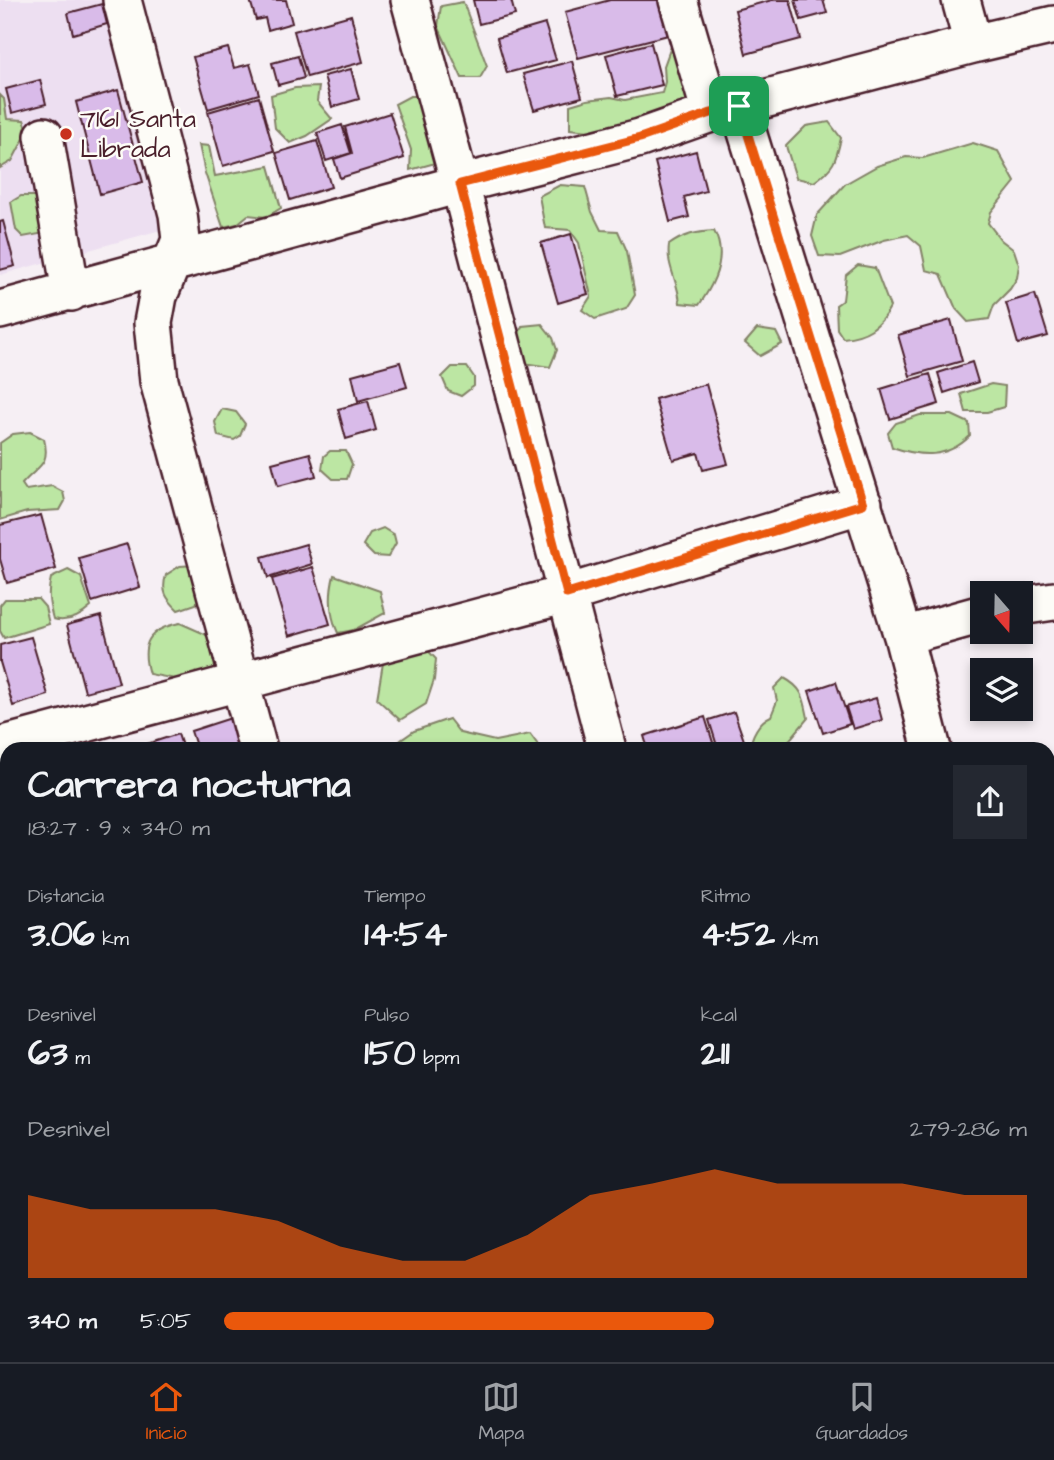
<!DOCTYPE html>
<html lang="es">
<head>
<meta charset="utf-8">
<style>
	body { margin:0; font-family:"Architects Daughter",sans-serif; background:#242831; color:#f1f3f6; height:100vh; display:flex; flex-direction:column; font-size:26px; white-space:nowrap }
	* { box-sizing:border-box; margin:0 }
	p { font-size:23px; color:#9ea1a6 }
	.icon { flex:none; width:38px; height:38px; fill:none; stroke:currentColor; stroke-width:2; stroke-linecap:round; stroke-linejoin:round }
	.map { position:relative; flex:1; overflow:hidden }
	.details { position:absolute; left:0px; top:742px; width:1055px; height:621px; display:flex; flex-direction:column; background:#171b24; border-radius:21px 21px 0 0; box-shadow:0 4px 10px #0003 }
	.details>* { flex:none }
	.needle { width:46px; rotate:160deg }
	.controls { position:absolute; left:970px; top:581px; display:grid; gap:14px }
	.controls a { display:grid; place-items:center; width:63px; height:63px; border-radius:0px; background:#171b24; box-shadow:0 4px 10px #0003; font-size:35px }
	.pin { position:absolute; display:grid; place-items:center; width:60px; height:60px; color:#fff; margin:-30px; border-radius:14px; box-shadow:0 4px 10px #0006 }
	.round { display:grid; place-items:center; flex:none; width:74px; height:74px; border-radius:0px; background:#242831 }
	.head { display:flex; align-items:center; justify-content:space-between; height:119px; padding:0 28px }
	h1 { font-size:38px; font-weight:700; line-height:52px }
	.stats { display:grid; grid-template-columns:repeat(3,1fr); gap:10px; height:119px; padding:7px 28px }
	.stats div { display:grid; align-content:center }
	.stats b { font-size:35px; font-weight:700 }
	.stats small { font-size:19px; font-weight:400 }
	.stats p { font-size:19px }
	.chart { height:196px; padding:14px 28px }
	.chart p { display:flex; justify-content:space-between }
	.chart svg { width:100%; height:126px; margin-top:7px; fill:#ea580c; opacity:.7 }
	ul { padding:0 28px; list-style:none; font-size:23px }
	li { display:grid; grid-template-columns:112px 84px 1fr; align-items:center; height:52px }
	li i { height:18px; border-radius:9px; background:#ea580c }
	.tabs { display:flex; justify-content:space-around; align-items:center; height:98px; border-top:2px solid #363941; background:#171b24; font-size:19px; color:#9ea1a6 }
	.tabs a { display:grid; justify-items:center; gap:4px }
	.tabs .on { color:#ea580c }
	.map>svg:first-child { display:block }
</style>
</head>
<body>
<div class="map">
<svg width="1054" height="1362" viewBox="0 0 1054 1362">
	<rect width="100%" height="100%" fill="#f6eff4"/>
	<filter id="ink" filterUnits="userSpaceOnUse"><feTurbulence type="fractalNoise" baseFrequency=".0143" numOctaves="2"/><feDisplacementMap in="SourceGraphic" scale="14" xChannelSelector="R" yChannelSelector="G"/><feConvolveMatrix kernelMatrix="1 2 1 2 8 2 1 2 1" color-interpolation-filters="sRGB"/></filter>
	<g filter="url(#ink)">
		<!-- built -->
		<path fill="#eddff1" d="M 0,0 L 107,0 L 171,227 L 0,275 Z"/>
		<!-- green -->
		<path fill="#bce6a3" stroke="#838267" stroke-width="2" d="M 463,2 L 487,66 L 480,78 L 462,78 L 438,26 L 441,6 Z
			M 673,41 L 701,97 L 661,113 L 599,132 L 570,129 L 570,105 L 587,100 L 611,97 L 625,100 L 662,93 L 665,82 L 664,66 Z
			M 319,87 L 317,101 L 332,119 L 307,136 L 290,143 L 275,128 L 271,95 L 295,88 Z
			M 0,95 L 4,99 L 7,119 L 24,120 L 28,131 L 12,161 L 0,168 Z
			M 410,96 L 429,96 L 439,162 L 410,170 L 411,150 L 395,104 Z
			M 829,122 L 841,138 C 836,161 834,168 814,182 L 796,178 L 786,146 L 806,126 Z
			M 973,143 L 998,151 L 1015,182 L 991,212 L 988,223 L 1001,240 L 1014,250 L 1019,265 L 1017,278 L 1010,289 L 994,305 L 989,319 L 968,322 L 956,309 L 941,274 L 926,270 L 921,246 L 908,235 L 884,240 L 840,257 L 819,256 L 812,236 L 817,215 L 845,184 L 877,166 L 906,157 L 923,158 Z
			M 199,145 L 209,146 L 215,176 L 269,166 L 281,208 L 266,217 L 248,215 L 237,224 L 223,227 L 205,173 Z
			M 560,185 L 585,187 L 592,212 L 601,230 L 618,231 L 627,251 L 635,295 L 626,309 L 595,319 L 582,310 L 591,296 L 579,243 L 570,230 L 545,228 L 539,196 Z
			M 21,196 L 37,196 L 45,233 L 23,237 L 16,230 L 11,202 Z
			M 714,231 C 728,256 715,283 699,305 L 680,303 C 678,280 666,266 669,245 C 684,234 697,232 714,231 Z
			M 858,265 L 875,268 L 890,307 C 880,327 866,336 843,338 L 837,329 L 836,305 L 843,300 L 846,275 Z
			M 542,324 L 553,338 L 557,350 L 550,367 L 523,363 L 517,338 L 522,326 Z
			M 757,329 L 776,332 L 782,344 L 760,356 L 745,343 Z
			M 452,367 L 467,367 L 474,377 L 474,386 L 461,396 L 448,391 L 442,377 Z
			M 991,384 L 1005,386 L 1004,407 L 987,412 L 966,412 L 961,394 Z
			M 222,409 L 236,412 L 245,424 L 240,436 L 234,440 L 218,436 L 215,422 Z
			M 920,415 L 952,415 L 969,423 L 970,436 C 947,459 921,457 892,447 L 888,433 L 896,423 Z
			M 30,432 L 44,439 C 51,466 37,466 22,484 L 26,490 L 52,486 L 63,492 L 65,501 L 60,510 L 27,512 L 0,520 L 0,443 L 13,434 Z
			M 330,451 L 346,451 L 352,464 L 347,479 L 333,479 L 322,469 L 324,456 Z
			M 383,528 L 394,535 L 396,543 L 388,557 L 374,556 L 363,545 L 370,533 Z
			M 195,565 L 203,592 L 196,604 L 178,610 C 166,598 161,592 166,575 L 180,566 Z
			M 68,570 L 81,577 L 91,607 C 80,617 68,623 53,619 C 49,604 47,593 51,578 Z
			M 334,575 L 380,591 L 385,613 L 354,630 L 338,633 C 329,614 329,595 334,575 Z
			M 5,599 L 38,599 L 45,607 L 49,624 L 4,638 L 0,631 L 0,605 Z
			M 180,623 L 205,634 L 220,650 L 220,668 L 191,682 L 149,674 C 140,644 148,629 180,623 Z
			M 418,640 L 436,659 L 434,680 L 426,704 L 400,720 L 377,699 L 384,657 Z
			M 784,678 C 803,688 804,698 808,718 L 782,749 L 750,749 C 751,736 759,721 771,716 L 777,701 L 774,688 Z
			M 449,719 L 460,733 L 495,741 L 530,734 L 541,749 L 388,749 L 414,731 Z
			M 7,781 L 7,924 L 0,907 L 0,783 Z
			M 1054,933 L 1054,1038 L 1048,1037 L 1048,935 Z
			M 7,1263 L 7,1356 L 523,1356 L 523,1362 L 0,1362 L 0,1265 Z"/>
		<!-- building -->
		<path fill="#d9bbe9" stroke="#4a1f2b" stroke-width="2" d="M 250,0 L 286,0 L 292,23 L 268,30 L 265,18 L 256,20 Z
			M 473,0 L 511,0 L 515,15 L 479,24 Z
			M 610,0 L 676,0 L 684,31 L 578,58 L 565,12 Z
			M 772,0 L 790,0 L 801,39 L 746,54 L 735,10 Z
			M 795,0 L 823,0 L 827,13 L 801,20 Z
			M 102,4 L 107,24 L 73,34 L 68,13 Z
			M 351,15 L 363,62 L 307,77 L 294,31 Z
			M 545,24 L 556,60 L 507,73 L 497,38 Z
			M 651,43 L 662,85 L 617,96 L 606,55 Z
			M 228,48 L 234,68 L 250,64 L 259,94 L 208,109 L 193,57 Z
			M 298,56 L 304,78 L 278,85 L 272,63 Z
			M 572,61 L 582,97 L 534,110 L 523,74 Z
			M 351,69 L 359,99 L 332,107 L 324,76 Z
			M 40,80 L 46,104 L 12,113 L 6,89 Z
			M 118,90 L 143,182 L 100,194 L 76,102 Z
			M 259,97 L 274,151 L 223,166 L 208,112 Z
			M 390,113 L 404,158 L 340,178 L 334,159 L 352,153 L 345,127 Z
			M 342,125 L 351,153 L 326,161 L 317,133 Z
			M 317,141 L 331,187 L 290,200 L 276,153 Z
			M 696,151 L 706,191 L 684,197 L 689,217 L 670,222 L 655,162 Z
			M 3,221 L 15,266 L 0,270 L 0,222 Z
			M 571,234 L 588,294 L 558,303 L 541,243 Z
			M 1035,294 L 1048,336 L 1018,344 L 1006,303 Z
			M 951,320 L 962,361 L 910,376 L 898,335 Z
			M 400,362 L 407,387 L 358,401 L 352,375 Z
			M 972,362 L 978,382 L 944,393 L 938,373 Z
			M 930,374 L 939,404 L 890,419 L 881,389 Z
			M 706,384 L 728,464 L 703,470 L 698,453 L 673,460 L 655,399 Z
			M 368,401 L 376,430 L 346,439 L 338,409 Z
			M 310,453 L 316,476 L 278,486 L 272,463 Z
			M 41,515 L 56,569 L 7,583 L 0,559 L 0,525 Z
			M 127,544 L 140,587 L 92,602 L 79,558 Z
			M 306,544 L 312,564 L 268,578 L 262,557 Z
			M 313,567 L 330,624 L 289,636 L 272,579 Z
			M 101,616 L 119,683 L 85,692 L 67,625 Z
			M 31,637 L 48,695 L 13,706 L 0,662 L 0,645 Z
			M 836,682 L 850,724 L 823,733 L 809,691 Z
			M 876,698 L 882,720 L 853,729 L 846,707 Z
			M 734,712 L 747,749 L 718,749 L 709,720 Z
			M 234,717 L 244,749 L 197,749 L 191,731 Z
			M 705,717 L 715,749 L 648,749 L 644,736 Z
			M 178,734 L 183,749 L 145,749 L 144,745 Z"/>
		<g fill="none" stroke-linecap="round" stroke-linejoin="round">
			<defs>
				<path id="minor" d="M 122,0 L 178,214 L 181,240 L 158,296 L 153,323 L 159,381 L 258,749
					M 410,0 L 460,184 L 607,749
					M 678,0 L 711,113
					M 961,0 L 973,44
					M 739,106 L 903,636 L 932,749
					M 44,136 L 71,292
					M 0,310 L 460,184 L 640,138 L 711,113 L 973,44 L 1054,25
					M 1020,606 L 1054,601
					M 903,636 L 982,614
					M 0,746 L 567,594 L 863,504
					M 0,1049 L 7,1070
					M 1048,1157 L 1054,1154
					M 0,1202 L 7,1200
					M 1048,1206 L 1054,1204
					M 678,1356 L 680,1362
					M 406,1362 L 408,1356
					M 462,1362 L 483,1356
					M 622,1362 L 639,1356"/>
			</defs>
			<!-- minor casing -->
			<use href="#minor" stroke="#4a1f2b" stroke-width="42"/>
			<!-- path -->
			<path stroke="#4a1f2b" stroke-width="4.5" stroke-dasharray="7 5" stroke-linecap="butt" d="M 1048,905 L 1054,903"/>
			<!-- minor -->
			<use href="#minor" stroke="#fdfcf7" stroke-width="37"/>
		</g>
	</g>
	<g fill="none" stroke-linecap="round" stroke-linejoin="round" filter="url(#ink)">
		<defs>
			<path id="route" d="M 739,106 L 863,504 L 567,594 L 460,184 L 640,138 L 711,113 Z"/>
		</defs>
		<!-- route casing -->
		<use href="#route" stroke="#fff" stroke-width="14"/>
		<!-- route -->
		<use href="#route" stroke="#ea580c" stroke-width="9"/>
	</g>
	<!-- markers -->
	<circle fill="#c8321e" stroke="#fdfcf7" stroke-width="2.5" cx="66" cy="134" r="7"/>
	<g text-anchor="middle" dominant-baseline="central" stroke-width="5" stroke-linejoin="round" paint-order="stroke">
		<!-- poi labels -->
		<g font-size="26" fill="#4a1f2b" stroke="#fdfcf7" text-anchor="start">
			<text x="80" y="119">7161 Santa<tspan x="80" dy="30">Librada</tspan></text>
		</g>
	</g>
</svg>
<div class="controls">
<a><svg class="needle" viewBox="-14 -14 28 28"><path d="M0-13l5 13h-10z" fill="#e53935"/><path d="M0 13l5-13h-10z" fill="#9ea1a6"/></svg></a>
<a><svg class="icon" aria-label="layers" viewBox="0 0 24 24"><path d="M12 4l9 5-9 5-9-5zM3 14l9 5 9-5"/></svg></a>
</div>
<div class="pin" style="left:739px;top:106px;background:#1e9e55"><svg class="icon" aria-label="arrive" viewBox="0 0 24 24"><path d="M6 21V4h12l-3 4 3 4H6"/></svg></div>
<section class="details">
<div class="head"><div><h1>Carrera nocturna</h1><p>18:27 · 9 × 340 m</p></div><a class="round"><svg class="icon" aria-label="share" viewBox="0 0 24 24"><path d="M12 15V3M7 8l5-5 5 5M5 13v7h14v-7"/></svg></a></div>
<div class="stats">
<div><p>Distancia</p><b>3.06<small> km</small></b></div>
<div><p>Tiempo</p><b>14:54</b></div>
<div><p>Ritmo</p><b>4:52<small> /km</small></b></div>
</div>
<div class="stats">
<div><p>Desnivel</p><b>63<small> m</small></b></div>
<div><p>Pulso</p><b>150<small> bpm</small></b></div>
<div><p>kcal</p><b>211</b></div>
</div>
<div class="chart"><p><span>Desnivel</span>279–286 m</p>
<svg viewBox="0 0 160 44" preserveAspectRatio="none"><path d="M0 44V15L10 20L20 20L30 20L40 24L50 33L60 38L70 38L80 29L90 15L100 11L110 6L120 11L130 11L140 11L150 15L160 15V44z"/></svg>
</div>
<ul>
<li><b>340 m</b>5:05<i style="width:61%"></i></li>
</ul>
</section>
</div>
<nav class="tabs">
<a class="on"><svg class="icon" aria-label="home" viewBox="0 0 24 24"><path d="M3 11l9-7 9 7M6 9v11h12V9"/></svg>Inicio</a>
<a><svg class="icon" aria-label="map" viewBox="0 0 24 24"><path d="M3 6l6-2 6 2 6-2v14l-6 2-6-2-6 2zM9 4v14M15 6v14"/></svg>Mapa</a>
<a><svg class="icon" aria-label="saved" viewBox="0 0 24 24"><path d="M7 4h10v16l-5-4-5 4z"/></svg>Guardados</a>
</nav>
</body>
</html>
